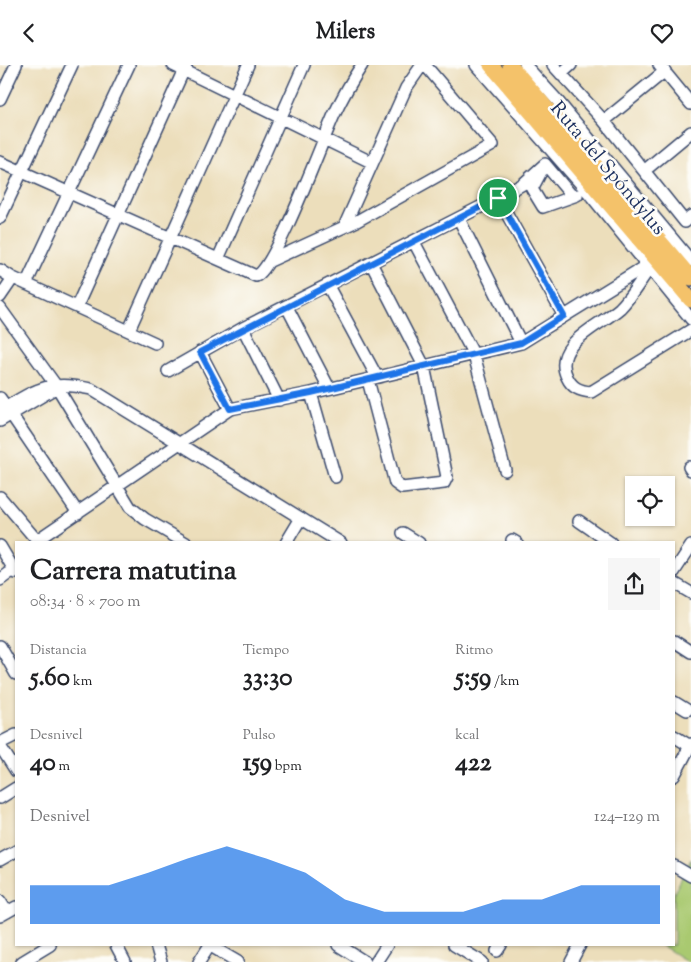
<!DOCTYPE html>
<html lang="es">
<head>
<meta charset="utf-8">
<style>
	body { margin:0; font-family:"Sorts Mill Goudy",serif; background:#f6f6f6; color:#202124; height:100vh; display:flex; flex-direction:column; font-size:19px; white-space:nowrap }
	* { box-sizing:border-box; margin:0 }
	p { font-size:16px; color:#757577 }
	.icon { flex:none; width:28px; height:28px; fill:none; stroke:currentColor; stroke-width:2; stroke-linecap:round; stroke-linejoin:round }
	.map { position:relative; flex:1; overflow:hidden }
	.details { position:absolute; left:15px; top:476px; width:660px; height:405px; display:flex; flex-direction:column; background:#fff; border-radius:0px; box-shadow:0 1px 4px #0004 }
	.details>* { flex:none }
	.fabs { position:absolute; left:625px; top:411px; display:grid; gap:10px }
	.fabs a { display:grid; place-items:center; width:50px; height:50px; border-radius:0px; background:#fff; box-shadow:0 1px 4px #0004; font-size:25px }
	.pin { position:absolute; display:grid; place-items:center; width:42px; height:42px; color:#fff; margin:-21px; border:2px solid #fff; border-radius:50%; box-shadow:0 1px 5px #0007 }
	.round { display:grid; place-items:center; flex:none; width:52px; height:52px; border-radius:0px; background:#f6f6f6 }
	.headline { display:flex; align-items:center; justify-content:space-between; height:85px; padding:0 15px }
	h1 { font-size:28px; font-weight:700; line-height:38px }
	.figures { display:grid; grid-template-columns:repeat(3,1fr); gap:8px; height:85px; padding:5px 15px }
	.figures div { display:grid; align-content:center }
	.figures b { font-size:25px; font-weight:700 }
	.figures small { font-size:14px; font-weight:400 }
	.figures p { font-size:14px }
	.chart { height:140px; padding:10px 15px }
	.chart p { display:flex; justify-content:space-between }
	.chart svg { width:100%; height:90px; margin-top:5px; fill:#1a73e8; opacity:.7 }
	header { display:flex; justify-content:space-between; align-items:center; height:65px; padding:0 15px; background:#fff; font-size:22px; font-weight:700 }
	.map>svg:first-child { display:block }
</style>
</head>
<body>
<header><svg class="icon" aria-label="back" viewBox="0 0 24 24"><path d="M15 5l-7 7 7 7"/></svg>Milers<svg class="icon" aria-label="heart" viewBox="0 0 24 24"><path d="M12 20l-8-8c-3-5 5-10 8-4 3-6 11-1 8 4z"/></svg></header>
<div class="map">
<svg width="691" height="897" viewBox="0 0 691 897">
	<rect width="100%" height="100%" fill="#fdfcf7"/>
	<filter id="ink" filterUnits="userSpaceOnUse"><feTurbulence type="fractalNoise" baseFrequency=".02" numOctaves="2"/><feDisplacementMap in="SourceGraphic" scale="10" xChannelSelector="R" yChannelSelector="G"/><feConvolveMatrix kernelMatrix="1 2 1 2 8 2 1 2 1" color-interpolation-filters="sRGB"/></filter>
	<filter id="wash" filterUnits="userSpaceOnUse"><feTurbulence type="fractalNoise" baseFrequency=".0096" numOctaves="4" result="noise"/><feDisplacementMap in="SourceGraphic" scale="20" xChannelSelector="R" yChannelSelector="G"/><feGaussianBlur stdDeviation="1.12" result="paint"/><feColorMatrix in="noise" values="0 0 0 0 0 0 0 0 0 0 0 0 0 0 0 0 0 1.4 0 .05"/><feComposite in="paint" operator="in"/></filter>
	<g filter="url(#wash)">
		<rect width="100%" height="100%" fill="#ecdebb"/>
		<!-- green -->
		<path fill="#a9c970" stroke="#627c67" d="M 691,794 L 691,897 L 688,897 L 661,880 L 674,880 L 674,828 Z"/>
	</g>
	<g filter="url(#ink)">
		<g fill="none" stroke-linecap="round" stroke-linejoin="round">
			<defs>
				<path id="minor" d="M 173,0 L 371,97
					M 476,0 L 588,127 L 691,254
					M 525,0 L 556,34 L 691,196
					M 553,0 L 604,56 L 685,157 L 691,151
					M 659,0 L 691,39
					M 561,9 L 571,0
					M 0,34 L 16,0
					M 604,56 L 665,6
					M 0,97 L 256,211 C 276,203 322,76 334,50 C 342,33 352,15 362,0
					M 644,106 L 691,67
					M 541,107 L 532,124 L 543,142 L 577,130
					M 498,133 L 564,251
					M 0,153 L 72,0
					M 459,154 L 521,278
					M 344,162 L 406,23 L 422,0
					M 414,177 L 474,290 L 505,405
					M 218,194 L 304,0
					M 270,196 L 357,156 L 493,80 L 425,0
					M 650,203 C 640,216 632,231 620,243 C 600,261 551,279 567,312 C 572,323 580,326 591,327 L 691,265
					M 0,205 L 11,212 L 155,278
					M 26,219 L 129,0
					M 328,221 L 377,312
					M 0,232 L 13,213
					M 77,241 L 186,0
					M 287,242 L 329,323
					M 0,243 L 57,322 L 130,442 L 145,454 L 186,478
					M 243,263 L 279,335
					M 129,265 L 248,0
					M 200,287 L 230,344
					M 168,306 L 243,263 L 498,133 L 523,119 L 545,99 L 572,131
					M 368,315 L 395,418 L 402,423 L 444,418 L 447,412 L 424,301 L 371,198
					M 311,328 L 335,412
					M 0,333 L 78,448
					M 0,346 C 35,325 48,314 91,324 L 341,478
					M 0,356 L 57,322
					M 689,402 L 691,405
					M 0,432 L 39,478
					M 579,456 L 611,478
					M 403,468 L 419,478
					M 37,475 L 230,344 L 311,328 L 521,278 L 647,200
					M 512,475 L 517,478
					M 286,478 L 301,453
					M 0,481 L 16,508
					M 674,507 L 691,481
					M 0,515 L 16,503
					M 674,518 L 691,528
					M 674,576 L 691,587
					M 0,581 L 16,609
					M 674,637 L 687,645
					M 674,671 L 690,681
					M 0,678 L 16,670
					M 0,681 L 16,706
					M 674,711 L 691,679
					M 0,733 L 16,723
					M 0,795 L 16,786
					M 674,801 L 691,811
					M 0,836 L 7,847
					M 0,851 L 16,842
					M 116,880 L 125,897
					M 156,880 L 161,897
					M 209,880 L 238,897
					M 338,880 L 365,897
					M 454,880 L 482,897
					M 497,886 L 501,880
					M 22,897 L 50,880
					M 199,897 L 210,880
					M 376,897 L 387,880
					M 571,897 L 580,880"/>
				<path id="highway" d="M 491,0 L 691,235
					M 510,0 L 691,213"/>
			</defs>
			<!-- minor casing -->
			<use href="#minor" stroke="#3a496c" stroke-width="14"/>
			<!-- highway casing -->
			<use href="#highway" stroke="#3a496c" stroke-width="18"/>
			<!-- minor -->
			<use href="#minor" stroke="#fff" stroke-width="11"/>
			<!-- highway -->
			<use href="#highway" stroke="#f4c26a" stroke-width="15"/>
		</g>
	</g>
	<g fill="none" stroke-linecap="round" stroke-linejoin="round" filter="url(#ink)">
		<defs>
			<path id="route" d="M 498,133 L 564,251 L 521,278 L 311,328 L 230,344 L 200,287 Z"/>
		</defs>
		<!-- route casing -->
		<use href="#route" stroke="#fff" stroke-width="10"/>
		<!-- route -->
		<use href="#route" stroke="#1a73e8" stroke-width="6"/>
	</g>
	<g text-anchor="middle" dominant-baseline="central" stroke-width="5" stroke-linejoin="round" paint-order="stroke">
		<!-- street labels -->
		<g font-size="20" fill="#1b2f5e" stroke="#fdfcf7">
			<text transform="translate(607 104) rotate(50)">Ruta del Spóndylus</text>
		</g>
	</g>
</svg>
<div class="fabs">
<a><svg class="icon" aria-label="locate" viewBox="0 0 24 24"><circle cx="12" cy="12" r="6"/><path d="M12 2v4M12 18v4M2 12h4M18 12h4"/></svg></a>
</div>
<div class="pin" style="left:498px;top:133px;background:#1e9e55"><svg class="icon" aria-label="arrive" viewBox="0 0 24 24"><path d="M6 21V4h12l-3 4 3 4H6"/></svg></div>
<section class="details">
<div class="headline"><div><h1>Carrera matutina</h1><p>08:34 · 8 × 700 m</p></div><a class="round"><svg class="icon" aria-label="share" viewBox="0 0 24 24"><path d="M12 15V3M7 8l5-5 5 5M5 13v7h14v-7"/></svg></a></div>
<div class="figures">
<div><p>Distancia</p><b>5.60<small> km</small></b></div>
<div><p>Tiempo</p><b>33:30</b></div>
<div><p>Ritmo</p><b>5:59<small> /km</small></b></div>
</div>
<div class="figures">
<div><p>Desnivel</p><b>40<small> m</small></b></div>
<div><p>Pulso</p><b>159<small> bpm</small></b></div>
<div><p>kcal</p><b>422</b></div>
</div>
<div class="chart"><p><span>Desnivel</span>124–129 m</p>
<svg viewBox="0 0 160 44" preserveAspectRatio="none"><path d="M0 44V25L10 25L20 25L30 19L40 12L50 6L60 12L70 19L80 32L90 38L100 38L110 38L120 32L130 32L140 25L150 25L160 25V44z"/></svg>
</div>
</section>
</div>
</body>
</html>
